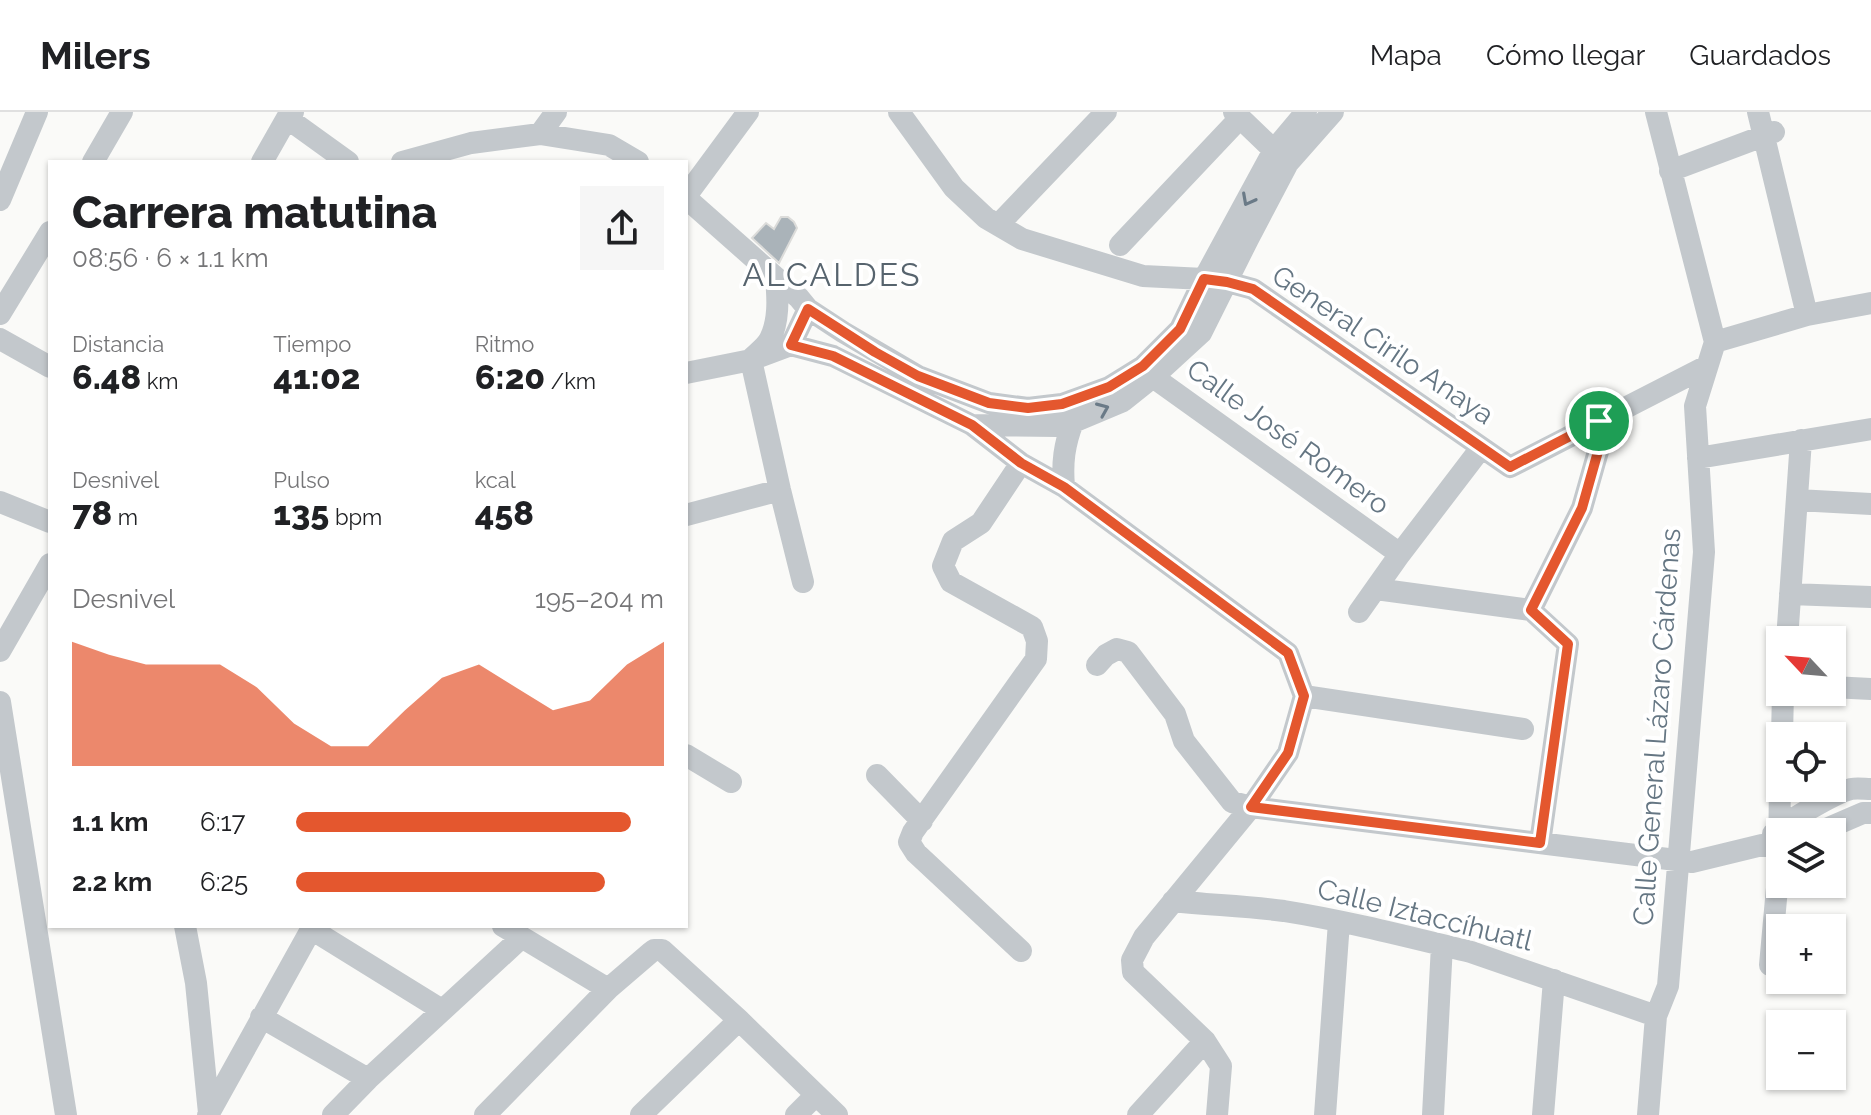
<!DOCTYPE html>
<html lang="es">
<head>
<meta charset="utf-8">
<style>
	body { margin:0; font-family:Raleway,sans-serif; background:#f6f6f6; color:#202124; height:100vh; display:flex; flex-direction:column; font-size:30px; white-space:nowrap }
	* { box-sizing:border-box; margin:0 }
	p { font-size:26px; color:#757577 }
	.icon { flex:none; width:44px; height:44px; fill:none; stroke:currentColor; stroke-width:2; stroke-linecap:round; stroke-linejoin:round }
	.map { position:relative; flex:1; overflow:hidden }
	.sheet { position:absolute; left:48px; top:48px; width:640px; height:768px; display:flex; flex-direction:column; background:#fff; border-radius:0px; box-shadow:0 2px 6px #0004 }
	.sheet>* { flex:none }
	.needle { width:52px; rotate:296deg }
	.tools { position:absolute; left:1766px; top:514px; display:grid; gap:16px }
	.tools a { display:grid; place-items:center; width:80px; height:80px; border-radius:0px; background:#fff; box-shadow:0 2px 6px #0004; font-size:40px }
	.pin { position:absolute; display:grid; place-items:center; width:68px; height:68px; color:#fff; margin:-34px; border:4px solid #fff; border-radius:50%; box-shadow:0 2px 8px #0007 }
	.round { display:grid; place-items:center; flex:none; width:84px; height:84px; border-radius:0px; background:#f6f6f6 }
	.summary { display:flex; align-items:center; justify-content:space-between; height:136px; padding:0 24px }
	h1 { font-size:44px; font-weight:800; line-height:60px }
	.stats { display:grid; grid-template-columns:repeat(3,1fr); gap:12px; height:136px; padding:8px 24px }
	.stats div { display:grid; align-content:center }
	.stats b { font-size:34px; font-weight:800 }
	.stats small { font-size:22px; font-weight:400 }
	.stats p { font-size:22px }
	.chart { height:224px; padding:16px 24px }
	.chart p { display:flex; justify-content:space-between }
	.chart svg { width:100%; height:144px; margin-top:8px; fill:#e4572e; opacity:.7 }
	ul { padding:0 24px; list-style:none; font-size:26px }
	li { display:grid; grid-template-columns:128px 96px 1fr; align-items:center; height:60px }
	li i { height:20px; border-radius:10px; background:#e4572e }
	header { display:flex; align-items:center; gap:48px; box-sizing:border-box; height:112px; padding:0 40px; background:#fff; border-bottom:2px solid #e0e0e0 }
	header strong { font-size:38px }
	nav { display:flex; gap:44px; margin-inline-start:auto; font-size:28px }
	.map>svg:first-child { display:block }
</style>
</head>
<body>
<header>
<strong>Milers</strong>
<nav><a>Mapa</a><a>Cómo llegar</a><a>Guardados</a></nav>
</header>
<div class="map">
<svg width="1871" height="1003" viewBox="0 0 1871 1003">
	<rect width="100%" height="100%" fill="#fafaf8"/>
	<!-- building -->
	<path fill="#aab3b9" stroke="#dcdcda" stroke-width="2" d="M 781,105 L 788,105 L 794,110 L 797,116 L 779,151 L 752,126 L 766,111 L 774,117 Z"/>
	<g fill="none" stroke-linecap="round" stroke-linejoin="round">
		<!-- minor -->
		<path stroke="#c3c8cc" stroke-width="22" d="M 899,0 L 954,76 L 986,106 L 1022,127 L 1143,164 L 1204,167 L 1227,170 L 1253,177 L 1510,355 L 1707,254
			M 1234,0 L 1284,48
			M 1758,0 L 1807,203
			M 287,6 L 348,50
			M 540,22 L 556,0
			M 93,50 L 122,0
			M 262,50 L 287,6 L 293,0
			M 402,50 L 471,31 L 540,22 L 609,33 L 638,50
			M 1670,59 L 1774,20
			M 686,84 L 748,0
			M 686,86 L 799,186 L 808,197 L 843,220 L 918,264 L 989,291 L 1028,296 L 1062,292 L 1109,275 L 1143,254 L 1180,217 L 1204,167 L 1274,38 L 1306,0
			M 0,88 L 37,0
			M 998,113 L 1106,0
			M 1120,133 L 1240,6
			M 0,202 L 50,120
			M 0,227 L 50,255
			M 1715,230 L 1807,203 L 1871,191
			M 791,233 L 808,197
			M 751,247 C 757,241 766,235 770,227 C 779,209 778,187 776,167
			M 751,248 L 780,378 L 803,470
			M 1143,254 L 1153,265 L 1400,442
			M 686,261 L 751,248 L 791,233 L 833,244 L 972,313 L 1021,351 L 1064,375 L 1288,541 L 1304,584 L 1288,641 L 1251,695 L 1144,825 L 1132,848 L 1133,860 L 1205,929 L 1221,954 L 1217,1003
			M 972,313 L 1057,314 L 1073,310 L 1123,289 L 1153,265 L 1201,221 L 1248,127 L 1288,51 L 1333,0
			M 1698,346 L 1871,317
			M 1021,351 L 981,411 L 953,429 L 943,454 L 951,470 L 1032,515 L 1037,529 L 1036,547 L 913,720 L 909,730 L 916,741 L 1021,839
			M 1064,375 C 1062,351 1064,333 1073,310
			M 1797,388 L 1871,392
			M 0,390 L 50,410
			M 686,403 L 780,378
			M 1376,477 L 1531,498
			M 1790,482 L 1871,485
			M 1531,498 L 1568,532 L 1540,731
			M 1531,498 L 1582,396 L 1599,336 L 1599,309
			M 1359,500 L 1400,442 L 1481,336
			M 1787,528 L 1801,328
			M 0,539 L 50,452
			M 1097,553 L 1106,543 L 1117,537 L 1128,540 L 1175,602 L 1184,629 L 1232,690 L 1251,695 L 1692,750 L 1762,733 L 1778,736
			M 1832,575 L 1871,577
			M 1304,584 L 1523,617
			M 0,590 L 66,1003
			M 1782,624 L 1783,580
			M 686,643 L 731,670
			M 877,663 L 922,709
			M 1819,720 L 1863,701 L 1871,701
			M 1773,722 C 1783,711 1837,680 1851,677 C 1857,676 1865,677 1871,677
			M 1173,789 C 1210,793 1247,794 1284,799 C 1347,809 1409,825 1471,840 L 1656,904
			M 185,814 L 196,871 L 209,1001
			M 503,814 L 608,877
			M 311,817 L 442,898
			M 1770,853 L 1779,754 L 1780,667
			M 261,905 L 368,967
			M 208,1003 L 313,814
			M 333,1003 L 368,967 L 521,826
			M 485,1003 L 608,877 L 650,841 L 654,838 L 662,838 L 739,908 L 837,1003
			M 641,1003 L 739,908
			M 796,1003 L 816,983
			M 1138,1003 L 1205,929
			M 1325,1003 L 1339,810
			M 1433,1003 L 1442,833
			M 1543,1003 L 1554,868
			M 1648,1003 L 1656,904 L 1668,874 L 1704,440 L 1695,294 L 1715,230 L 1656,0"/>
	</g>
	<!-- one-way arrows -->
	<defs><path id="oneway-chevron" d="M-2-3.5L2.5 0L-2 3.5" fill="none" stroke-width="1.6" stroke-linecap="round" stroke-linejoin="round" transform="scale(2)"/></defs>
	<g stroke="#6a7a87">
		<use href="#oneway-chevron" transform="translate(1248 88) rotate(118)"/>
		<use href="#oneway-chevron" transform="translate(1103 297) rotate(-23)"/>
	</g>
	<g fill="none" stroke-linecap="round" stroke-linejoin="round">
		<defs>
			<path id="route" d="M 1204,167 L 1227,170 L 1253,177 L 1510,355 L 1599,309 L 1599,336 L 1582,396 L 1531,498 L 1568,532 L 1540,731 L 1251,695 L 1288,641 L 1304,584 L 1288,541 L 1064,375 L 1021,351 L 972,313 L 833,244 L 791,233 L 808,197 L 875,240 L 918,264 L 989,291 L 1028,296 L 1062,292 L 1109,275 L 1143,254 L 1180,217 Z"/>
		</defs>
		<!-- route casing -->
		<use href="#route" stroke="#fff" stroke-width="16"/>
		<!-- route -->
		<use href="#route" stroke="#e4572e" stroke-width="10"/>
	</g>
	<g text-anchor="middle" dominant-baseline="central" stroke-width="8" stroke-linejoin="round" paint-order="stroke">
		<!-- street labels -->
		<g font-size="28" fill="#657683" stroke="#fff">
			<text transform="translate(1383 233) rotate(34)">General Cirilo Anaya</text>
			<text transform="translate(1288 325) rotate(36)">Calle José Romero</text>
			<text transform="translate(1657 615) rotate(-86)">Calle General Lázaro Cárdenas</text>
			<text transform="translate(1425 803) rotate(14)">Calle Iztaccíhuatl</text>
		</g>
		<!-- quarter labels -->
		<g font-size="32" letter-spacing="2" fill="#57646e" stroke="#fff">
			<text x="832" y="162">ALCALDES</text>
		</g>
	</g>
</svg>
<div class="tools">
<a><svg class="needle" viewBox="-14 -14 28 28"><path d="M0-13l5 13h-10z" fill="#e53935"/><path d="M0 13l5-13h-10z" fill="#757577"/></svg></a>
<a><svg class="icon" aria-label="locate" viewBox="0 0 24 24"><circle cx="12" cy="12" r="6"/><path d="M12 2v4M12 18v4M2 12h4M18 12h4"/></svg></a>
<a><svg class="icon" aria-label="layers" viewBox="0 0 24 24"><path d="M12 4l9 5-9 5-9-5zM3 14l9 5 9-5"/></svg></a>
<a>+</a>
<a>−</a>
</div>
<div class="pin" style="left:1599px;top:309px;background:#1e9e55"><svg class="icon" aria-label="arrive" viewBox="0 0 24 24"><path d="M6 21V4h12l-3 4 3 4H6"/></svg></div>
<section class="sheet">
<div class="summary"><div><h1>Carrera matutina</h1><p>08:56 · 6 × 1.1 km</p></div><a class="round"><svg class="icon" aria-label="share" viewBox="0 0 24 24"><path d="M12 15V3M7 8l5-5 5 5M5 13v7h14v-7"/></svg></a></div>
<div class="stats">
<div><p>Distancia</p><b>6.48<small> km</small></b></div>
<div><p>Tiempo</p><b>41:02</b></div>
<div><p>Ritmo</p><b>6:20<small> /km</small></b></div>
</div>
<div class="stats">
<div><p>Desnivel</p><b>78<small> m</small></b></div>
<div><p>Pulso</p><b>135<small> bpm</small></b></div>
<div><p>kcal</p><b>458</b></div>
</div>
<div class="chart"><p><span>Desnivel</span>195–204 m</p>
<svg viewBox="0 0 160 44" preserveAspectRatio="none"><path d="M0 44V6L10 10L20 13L30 13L40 13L50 20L60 31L70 38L80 38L90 27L100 17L110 13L120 20L130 27L140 24L150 13L160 6V44z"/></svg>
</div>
<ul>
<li><b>1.1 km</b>6:17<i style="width:91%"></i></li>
<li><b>2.2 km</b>6:25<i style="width:84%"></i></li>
</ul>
</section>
</div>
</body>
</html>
